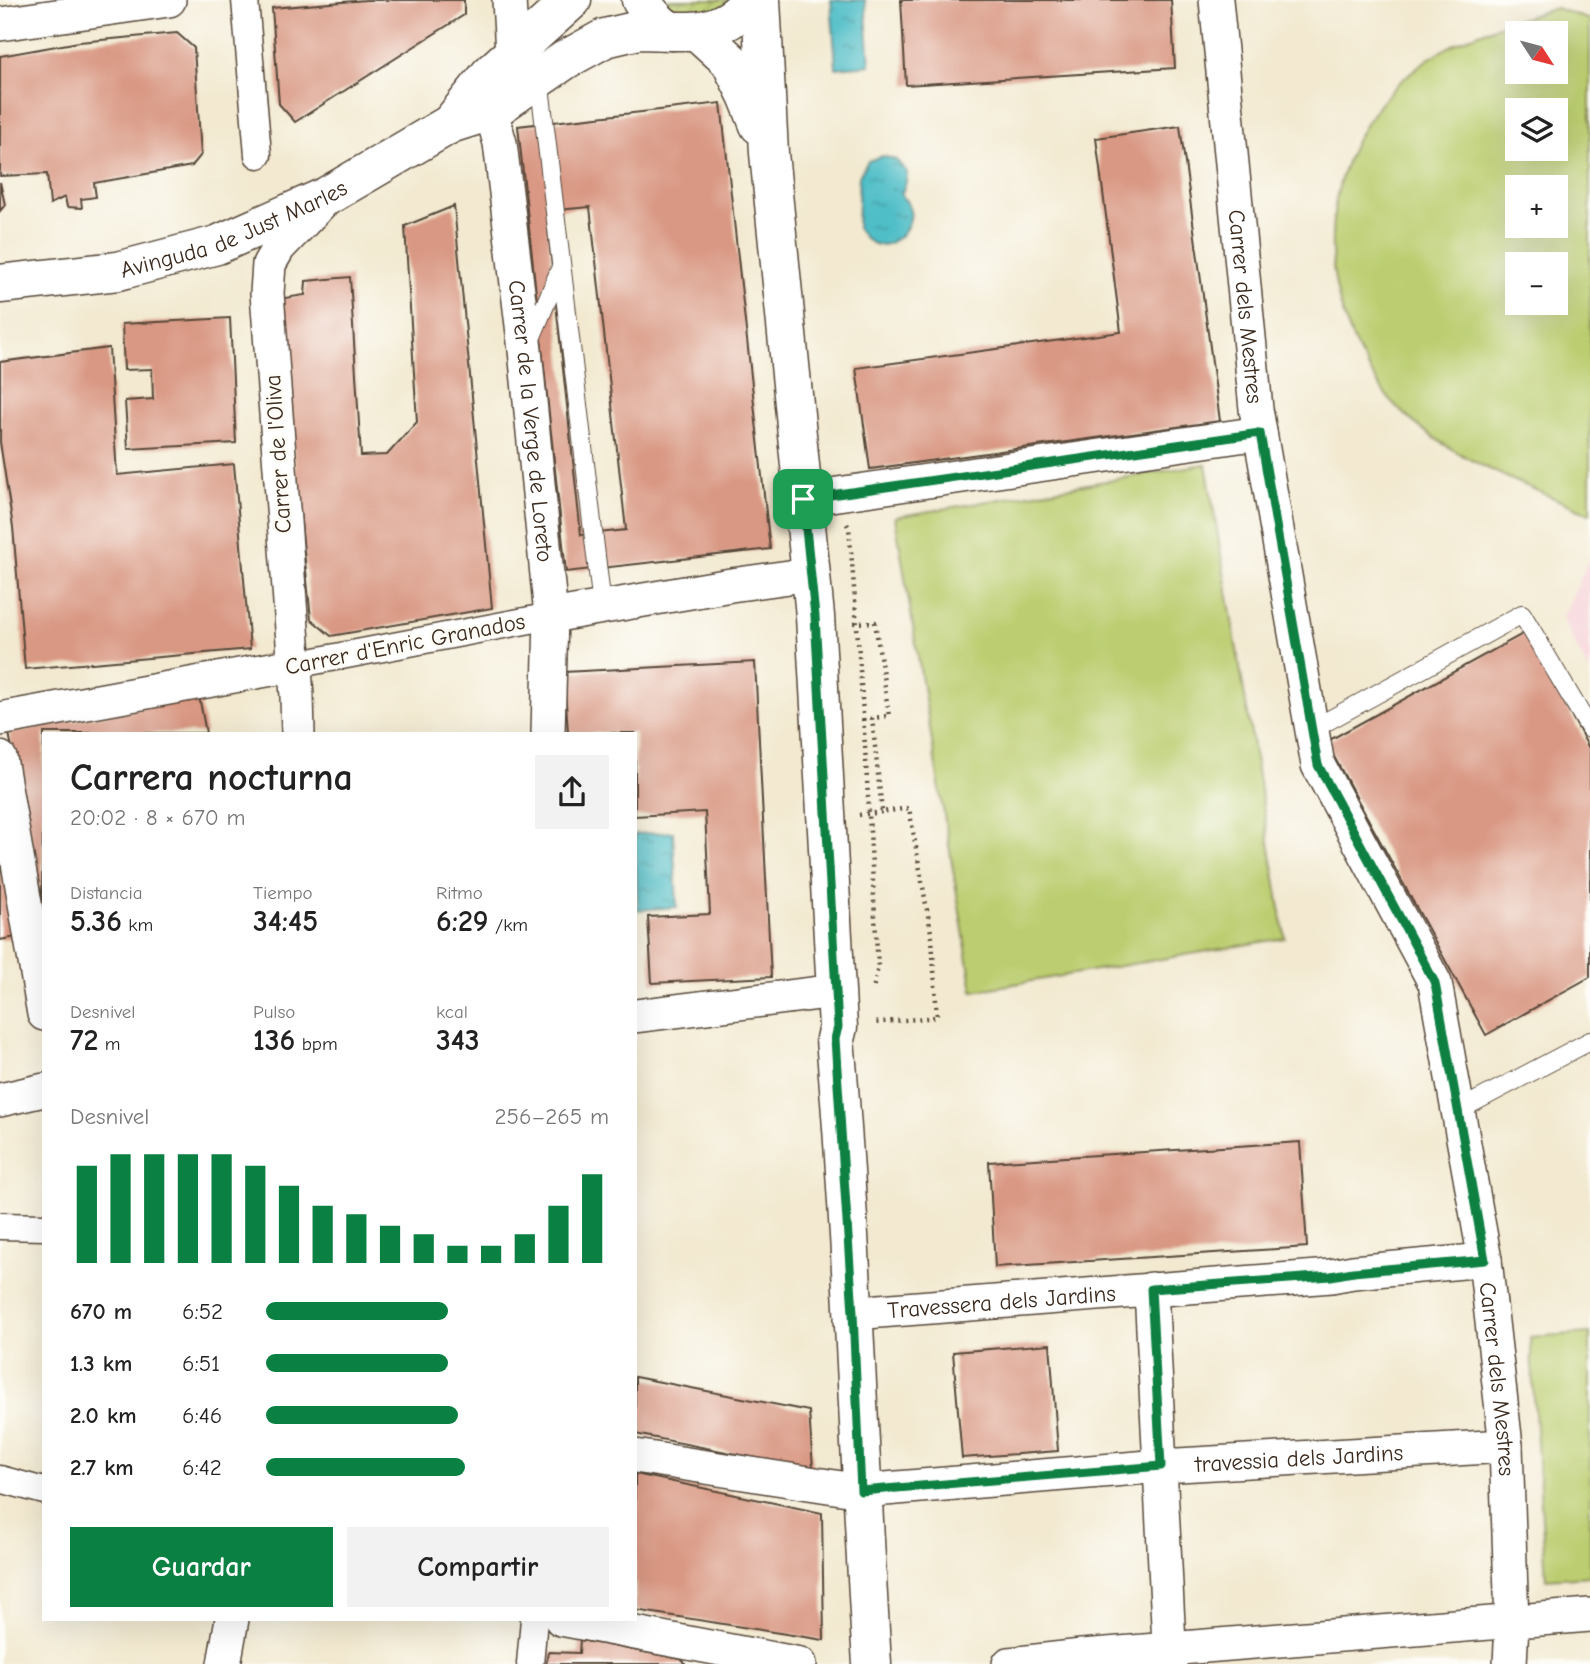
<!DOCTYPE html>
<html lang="es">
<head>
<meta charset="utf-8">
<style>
	body { margin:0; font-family:"Comic Neue",sans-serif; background:#f2f2f2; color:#222; height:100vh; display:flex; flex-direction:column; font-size:26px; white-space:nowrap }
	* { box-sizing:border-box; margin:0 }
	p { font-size:23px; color:#767676 }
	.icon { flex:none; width:38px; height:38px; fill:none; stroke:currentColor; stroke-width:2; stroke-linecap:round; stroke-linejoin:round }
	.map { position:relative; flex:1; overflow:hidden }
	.drawer { position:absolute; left:42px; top:732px; width:595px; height:889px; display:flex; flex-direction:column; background:#fff; border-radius:0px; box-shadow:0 7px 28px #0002 }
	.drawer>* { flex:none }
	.needle { width:46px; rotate:126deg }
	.buttons { position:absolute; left:1505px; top:21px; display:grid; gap:14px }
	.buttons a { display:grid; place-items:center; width:63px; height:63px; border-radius:0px; background:#fff; box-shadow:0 7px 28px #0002; font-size:35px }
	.pin { position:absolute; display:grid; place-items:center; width:60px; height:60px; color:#fff; margin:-30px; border-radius:14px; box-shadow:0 4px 10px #0006 }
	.round { display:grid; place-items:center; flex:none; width:74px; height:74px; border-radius:0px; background:#f2f2f2 }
	.summary { display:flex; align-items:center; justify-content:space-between; height:119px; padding:0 28px }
	h1 { font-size:38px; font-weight:600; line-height:52px }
	.stats { display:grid; grid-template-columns:repeat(3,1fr); gap:10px; height:119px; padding:7px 28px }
	.stats div { display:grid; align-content:center }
	.stats b { font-size:30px; font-weight:600 }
	.stats small { font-size:19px; font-weight:400 }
	.stats p { font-size:19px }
	.chart { height:196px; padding:14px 28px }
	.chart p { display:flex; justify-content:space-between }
	.chart svg { width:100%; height:126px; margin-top:7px; stroke:#0b8043; stroke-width:6 }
	.button { display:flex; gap:14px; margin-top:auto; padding:14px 28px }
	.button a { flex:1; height:80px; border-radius:0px; background:#0b8043; color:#fff; font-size:28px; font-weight:600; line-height:80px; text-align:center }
	.button a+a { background:#f2f2f2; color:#222 }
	ul { padding:0 28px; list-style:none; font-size:23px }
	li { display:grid; grid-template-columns:112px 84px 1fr; align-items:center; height:52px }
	li i { height:18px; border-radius:9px; background:#0b8043 }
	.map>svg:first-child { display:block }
</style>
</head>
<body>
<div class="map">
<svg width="1590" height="1664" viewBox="0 0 1590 1664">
	<defs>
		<pattern id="garden-furrows" width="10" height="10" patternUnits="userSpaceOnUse" patternTransform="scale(1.75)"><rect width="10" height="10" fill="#bbcd70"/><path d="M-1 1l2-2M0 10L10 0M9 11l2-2" fill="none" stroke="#a2b061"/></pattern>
		<pattern id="water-ripples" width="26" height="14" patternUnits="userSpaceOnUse" patternTransform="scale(1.75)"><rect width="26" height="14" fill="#50bec7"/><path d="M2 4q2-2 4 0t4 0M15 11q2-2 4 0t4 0" fill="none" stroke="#449ba1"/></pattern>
	</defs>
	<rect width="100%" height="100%" fill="#fdfcf7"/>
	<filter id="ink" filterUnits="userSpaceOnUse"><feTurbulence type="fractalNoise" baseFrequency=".0143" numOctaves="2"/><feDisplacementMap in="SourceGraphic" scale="14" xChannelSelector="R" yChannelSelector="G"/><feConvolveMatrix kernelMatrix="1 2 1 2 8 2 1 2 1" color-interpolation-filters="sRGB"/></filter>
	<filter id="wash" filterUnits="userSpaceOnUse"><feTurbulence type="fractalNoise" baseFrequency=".00686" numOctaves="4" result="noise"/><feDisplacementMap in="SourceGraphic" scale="28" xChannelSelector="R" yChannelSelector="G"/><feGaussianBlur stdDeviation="1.57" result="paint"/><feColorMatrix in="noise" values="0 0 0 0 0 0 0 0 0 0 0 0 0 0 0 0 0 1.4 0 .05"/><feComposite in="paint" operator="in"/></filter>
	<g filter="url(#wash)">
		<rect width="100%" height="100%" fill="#f2e9d0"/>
		<!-- built -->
		<path fill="#f6cfd7" d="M 1590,557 L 1590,673 L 1562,619 Z"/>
		<!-- garden -->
		<path fill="url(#garden-furrows)" stroke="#7b7c47" stroke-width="2" d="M 664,0 L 730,0 L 713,13 L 680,13 Z"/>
		<!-- pitch -->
		<path fill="#bbcd70" stroke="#7b7c47" stroke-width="2" fill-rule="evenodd" d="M 1556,8 L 1590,20 L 1590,514 C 1523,483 1445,458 1393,403 C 1382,392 1374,377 1366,364 C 1307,266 1325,141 1416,68 C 1456,36 1508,23 1556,8 ZM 1517,33 L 1556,33 L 1556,72 L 1517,72 ZM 1517,110 L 1556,110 L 1556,149 L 1517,149 ZM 1556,187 L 1556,226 L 1517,226 L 1517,187 ZM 1517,264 L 1556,264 L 1556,303 L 1517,303 Z
			M 1206,464 L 1285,938 L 973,991 L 895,517 Z
			M 1590,1333 L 1590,1576 L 1546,1579 L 1530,1337 Z"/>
		<!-- water -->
		<path fill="url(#water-ripples)" stroke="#467472" stroke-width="2" d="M 831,0 L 865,0 L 870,65 L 836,68 Z
			M 883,156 L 896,160 L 907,172 L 906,182 L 901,195 C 903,198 906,200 908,204 C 918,223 895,250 874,244 C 866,241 861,234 857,228 L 859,176 L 868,161 Z
			M 673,832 L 677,907 L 638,910 L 635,834 Z"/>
		<g id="blocks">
			<!-- building -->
			<path fill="#d99883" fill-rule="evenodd" d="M 366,0 L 464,0 L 464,15 L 295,122 L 279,104 L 272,8 Z
				M 901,0 L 1171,0 L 1175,68 L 906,85 Z
				M 177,33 L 194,48 L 201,155 L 192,166 L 94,183 L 96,197 L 81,199 L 82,208 L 67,207 L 65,197 L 50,204 L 47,174 L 0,176 L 0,56 L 79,42 Z
				M 721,103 L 770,549 L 566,572 L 518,126 ZM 590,207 L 626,530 L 581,535 L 546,211 Z
				M 1180,126 L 1220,421 L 870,469 L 856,368 L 1121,332 L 1096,138 Z
				M 0,182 L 5,205 L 0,211 Z
				M 454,206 L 492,608 L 331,636 L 311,619 L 278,299 L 305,295 L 306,281 L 350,277 L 361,456 L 387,455 L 417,422 L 405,226 Z
				M 230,318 L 236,443 L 128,449 L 125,401 L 153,399 L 152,369 L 124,370 L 122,324 Z
				M 109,348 L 117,475 L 234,464 L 250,649 L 25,669 L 13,527 L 0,442 L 0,362 Z
				M 1526,632 L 1590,750 L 1590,977 L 1486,1035 L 1326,742 Z
				M 755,662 L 771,977 L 652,983 L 648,917 L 710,914 L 705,812 L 635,816 L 635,733 L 568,733 L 564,672 Z
				M 199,696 L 206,733 L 44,733 L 42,901 L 9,733 Z
				M 0,852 L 16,937 L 0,940 Z
				M 1300,1142 L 1307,1247 L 995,1267 L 989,1162 Z
				M 1050,1344 L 1058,1451 L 962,1458 L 953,1352 Z
				M 635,1377 L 809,1411 L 813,1469 L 635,1434 Z
				M 635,1474 L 822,1513 L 824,1640 L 635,1610 Z
				M 580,1640 L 681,1659 L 685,1664 L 546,1664 L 548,1652 L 579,1653 Z"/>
		</g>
	</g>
	<g filter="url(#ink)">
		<use href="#blocks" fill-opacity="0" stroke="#564739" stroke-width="2"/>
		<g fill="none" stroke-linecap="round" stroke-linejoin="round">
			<defs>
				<path id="service" d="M 539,78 L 602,606
					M 530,341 L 561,267
					M 1313,729 L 1522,614 L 1590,729
					M 1459,1110 L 1590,1041"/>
				<path id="pedestrian" d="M 245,0 L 258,155
					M 294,665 L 551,616
					M 0,1226 L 44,1227
					M 0,1479 L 44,1491
					M 530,1664 L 534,1619"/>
				<g id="minor">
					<path d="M 509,0 L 512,53"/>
					<path id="s1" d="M 1216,0 L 1256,409 L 1318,765 L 1435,983 L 1485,1260 L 1506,1446 L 1512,1623 L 1510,1664"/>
					<path d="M 0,24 L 169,0"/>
					<path id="s2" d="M 491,111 L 500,143 L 525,350 L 551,616 L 548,733"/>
					<path d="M 803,499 L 1260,433"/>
					<path d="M 551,616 L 731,585 L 811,574"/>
					<path d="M 0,719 L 294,665"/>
					<path d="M 298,733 L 297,696 L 267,293 L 269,264 L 279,247 L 326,198"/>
					<path d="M 0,758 L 44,1014"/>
					<path d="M 635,1016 L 836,991"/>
					<path d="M 0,1100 L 44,1090"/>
					<path d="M 1151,1289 L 1170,1664"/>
					<path id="s3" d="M 853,1313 L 1331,1276 L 1353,1272 L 1485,1260"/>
					<path id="s4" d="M 635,1456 L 861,1491 L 1161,1466 L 1506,1446"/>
					<path d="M 561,1619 L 800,1664"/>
					<path d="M 224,1664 L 232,1619"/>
					<path d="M 1009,1664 L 1082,1656 L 1590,1615"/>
				</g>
				<g id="tertiary">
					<path d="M 450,124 L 490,74 L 572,0"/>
					<path id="s5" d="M 0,284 L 118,271 L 217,245 L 327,196 L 450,124 L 491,111 L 565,60 L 605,38 L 639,30 L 672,31"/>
				</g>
				<path id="secondary" d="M 641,0 C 648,11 659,26 672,31 C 673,31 683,31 683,31 C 710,32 735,22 750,0
					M 761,0 L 769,153 L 815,616 L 838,1027 L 835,1039 C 853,1247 859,1456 872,1664
					M 698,32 L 730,61 L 747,95 L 759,125"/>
			</defs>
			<!-- service casing -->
			<use href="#service" stroke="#564739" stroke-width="20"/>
			<!-- pedestrian casing -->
			<use href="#pedestrian" stroke="#564739" stroke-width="29"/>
			<!-- minor casing -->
			<use href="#minor" stroke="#564739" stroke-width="36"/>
			<!-- tertiary casing -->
			<use href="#tertiary" stroke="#564739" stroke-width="41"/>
			<!-- secondary casing -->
			<use href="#secondary" stroke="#564739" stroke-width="41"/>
			<!-- path -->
			<path stroke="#564739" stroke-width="4.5" stroke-dasharray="2 5" stroke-linecap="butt" d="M 847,524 L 849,528 C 862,674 869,820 878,967 L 873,989
				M 854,623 L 875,622 L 889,716 L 872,718 L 882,812 L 909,808 L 932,938 L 937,1017 L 873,1023
				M 859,815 L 882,812"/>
			<!-- service -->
			<use href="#service" stroke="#fff" stroke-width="18"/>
			<!-- pedestrian -->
			<use href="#pedestrian" stroke="#fff" stroke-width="26"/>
			<!-- minor -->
			<use href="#minor" stroke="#fff" stroke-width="33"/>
			<!-- tertiary -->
			<use href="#tertiary" stroke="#fff" stroke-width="38"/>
			<!-- secondary -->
			<use href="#secondary" stroke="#fff" stroke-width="38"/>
		</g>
	</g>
	<g fill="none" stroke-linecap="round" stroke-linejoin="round" filter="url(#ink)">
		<defs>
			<path id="route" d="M 1260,433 L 1318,765 L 1435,983 L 1485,1260 L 1353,1272 L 1331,1276 L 1151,1289 L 1161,1466 L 861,1491 L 853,1313 L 835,1039 L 838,1027 L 815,616 L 803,499 Z"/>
		</defs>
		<!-- route casing -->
		<use href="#route" stroke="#fff" stroke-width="14"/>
		<!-- route -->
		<use href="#route" stroke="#0b8043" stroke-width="9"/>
	</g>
	<g text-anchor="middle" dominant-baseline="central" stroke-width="6" stroke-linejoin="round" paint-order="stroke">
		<!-- street labels -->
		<g font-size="23" fill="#3b2a1e" stroke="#fdfcf7">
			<text stroke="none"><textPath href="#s5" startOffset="242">Avinguda de Just Marles</textPath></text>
			<text stroke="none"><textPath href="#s1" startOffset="308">Carrer dels Mestres</textPath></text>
			<text stroke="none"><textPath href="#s2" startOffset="313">Carrer de la Verge de Loreto</textPath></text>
			<text transform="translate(278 454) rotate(-94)">Carrer de l'Oliva</text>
			<text transform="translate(405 644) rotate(-11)">Carrer d'Enric Granados</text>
			<text stroke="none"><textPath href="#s3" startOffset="149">Travessera dels Jardins</textPath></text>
			<text stroke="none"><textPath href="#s1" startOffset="1421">Carrer dels Mestres</textPath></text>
			<text stroke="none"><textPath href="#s4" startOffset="668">travessia dels Jardins</textPath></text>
		</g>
	</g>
</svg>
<div class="buttons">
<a><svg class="needle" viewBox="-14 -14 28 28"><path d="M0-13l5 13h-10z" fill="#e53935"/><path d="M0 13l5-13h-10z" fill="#767676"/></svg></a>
<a><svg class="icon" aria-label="layers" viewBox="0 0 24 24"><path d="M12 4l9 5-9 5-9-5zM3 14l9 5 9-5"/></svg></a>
<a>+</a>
<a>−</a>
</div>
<div class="pin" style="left:803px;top:499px;background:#1e9e55"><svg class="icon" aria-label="arrive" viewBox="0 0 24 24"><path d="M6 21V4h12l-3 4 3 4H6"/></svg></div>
<section class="drawer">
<div class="summary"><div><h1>Carrera nocturna</h1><p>20:02 · 8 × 670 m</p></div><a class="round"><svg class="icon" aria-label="share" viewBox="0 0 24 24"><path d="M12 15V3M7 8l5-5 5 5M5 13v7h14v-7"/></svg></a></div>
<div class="stats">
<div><p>Distancia</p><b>5.36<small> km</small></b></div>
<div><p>Tiempo</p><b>34:45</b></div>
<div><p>Ritmo</p><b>6:29<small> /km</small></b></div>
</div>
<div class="stats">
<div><p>Desnivel</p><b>72<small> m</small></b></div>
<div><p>Pulso</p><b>136<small> bpm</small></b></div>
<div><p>kcal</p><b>343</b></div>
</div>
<div class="chart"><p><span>Desnivel</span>256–265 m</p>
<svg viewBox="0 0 160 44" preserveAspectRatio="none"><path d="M5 44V10M15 44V6M25 44V6M35 44V6M45 44V6M55 44V10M65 44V17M75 44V24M85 44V27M95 44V31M105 44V34M115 44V38M125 44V38M135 44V34M145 44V24M155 44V13"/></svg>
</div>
<ul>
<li><b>670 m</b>6:52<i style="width:53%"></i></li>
<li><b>1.3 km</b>6:51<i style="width:53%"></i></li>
<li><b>2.0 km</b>6:46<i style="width:56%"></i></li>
<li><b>2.7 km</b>6:42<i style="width:58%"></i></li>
</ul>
<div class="button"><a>Guardar</a><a>Compartir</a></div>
</section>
</div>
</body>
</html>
